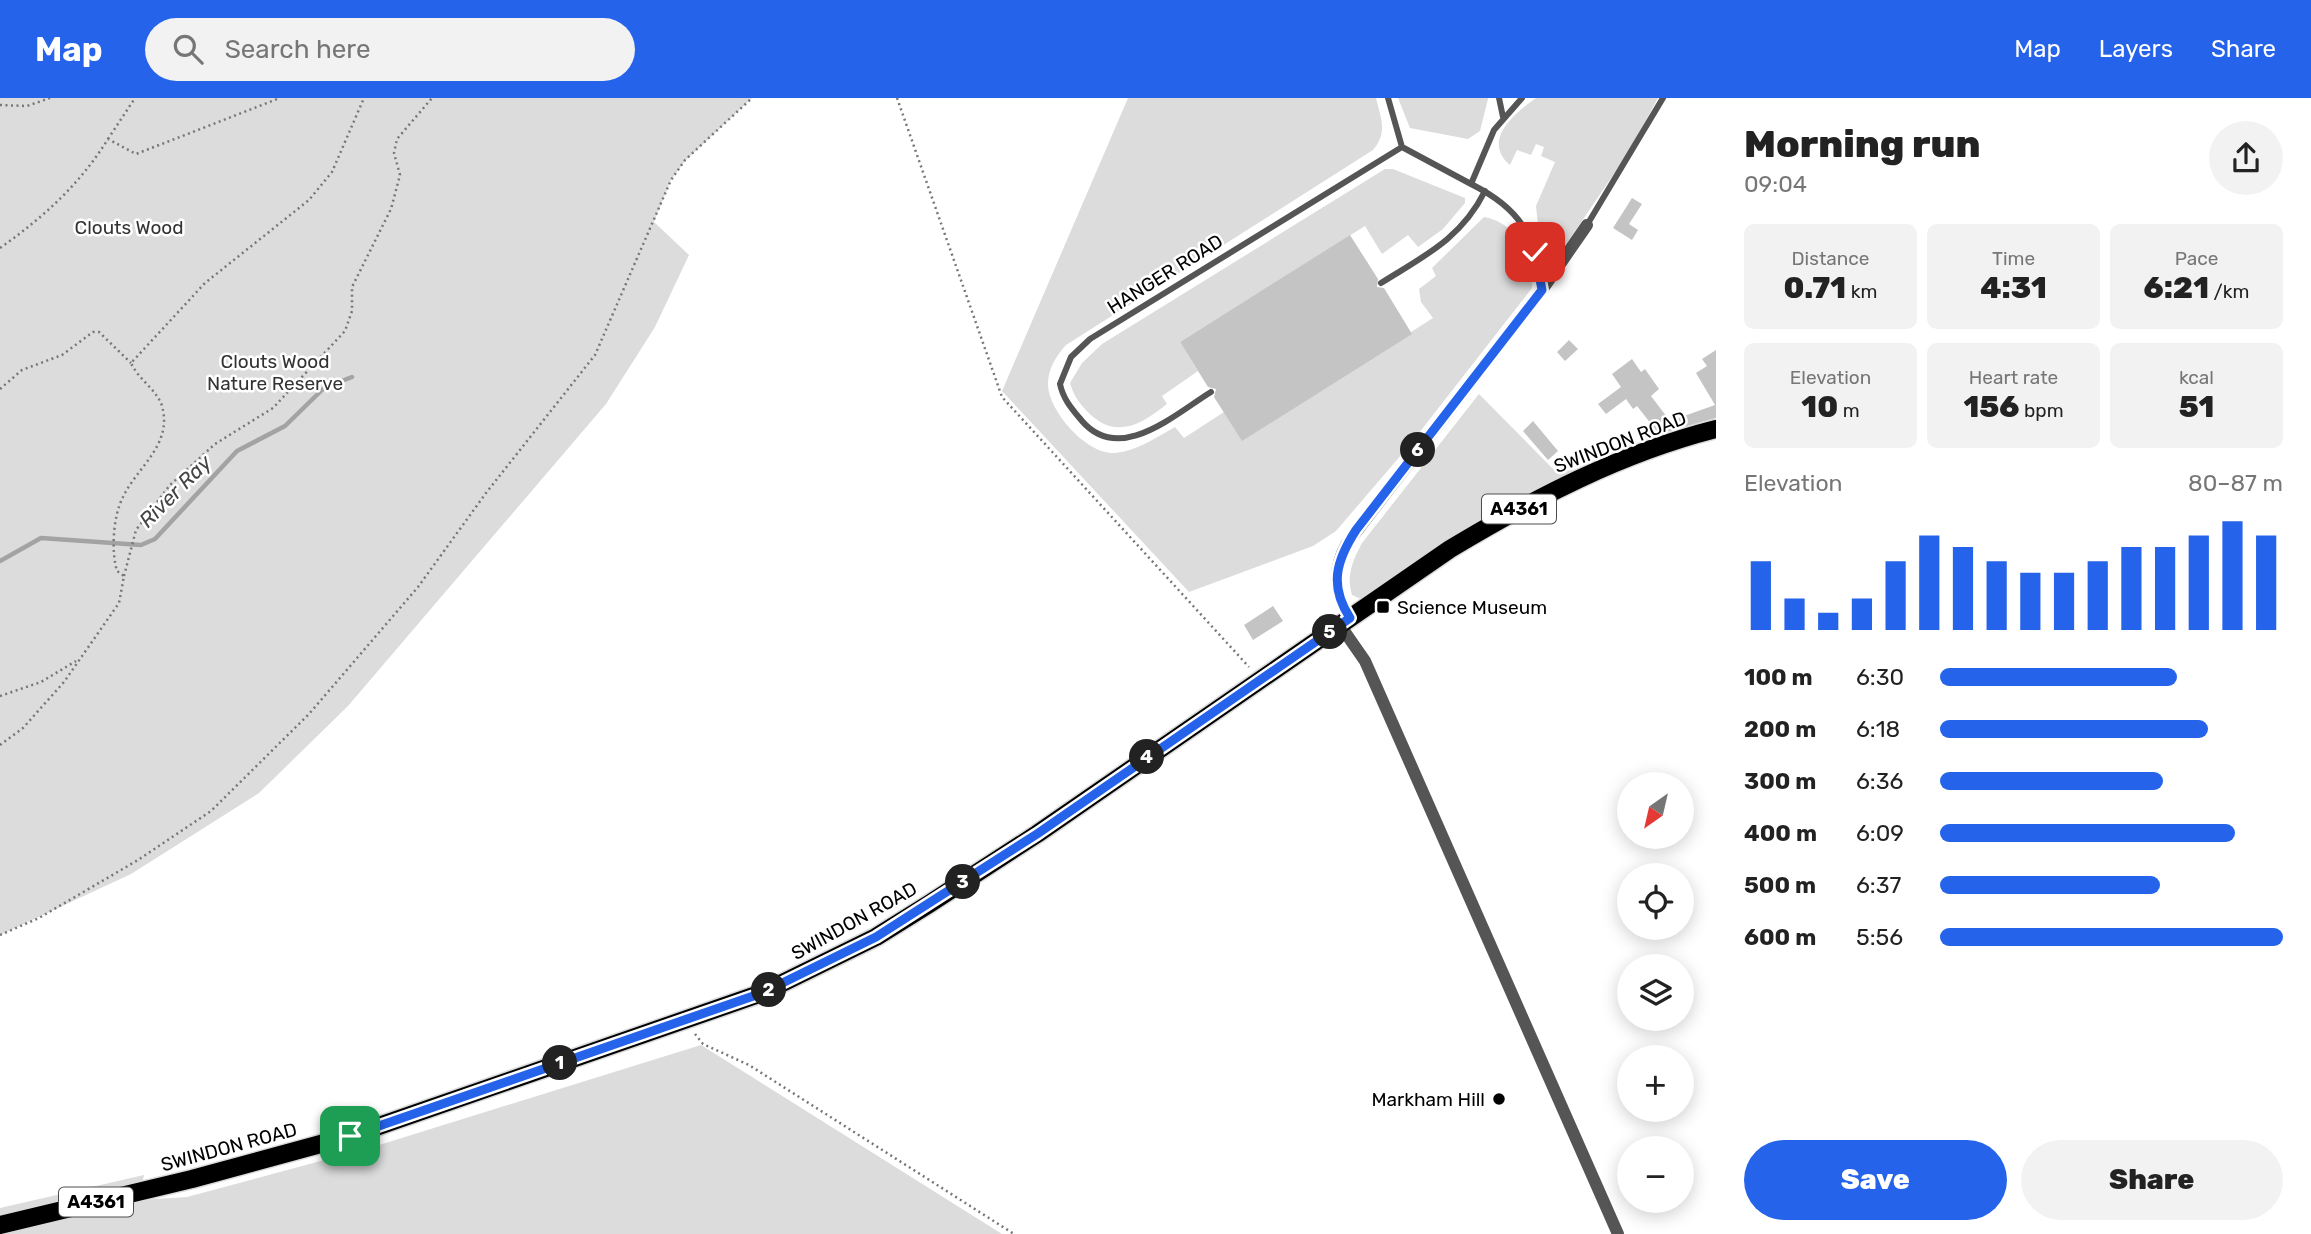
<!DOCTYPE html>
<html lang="en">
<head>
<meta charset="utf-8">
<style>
	body { margin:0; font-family:Rubik,sans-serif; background:#f2f2f2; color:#222; height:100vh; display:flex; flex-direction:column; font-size:26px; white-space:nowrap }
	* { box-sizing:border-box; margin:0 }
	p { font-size:23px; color:#767676 }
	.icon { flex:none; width:38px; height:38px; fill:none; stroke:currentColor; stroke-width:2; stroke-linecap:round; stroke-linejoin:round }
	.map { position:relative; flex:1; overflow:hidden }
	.panel { display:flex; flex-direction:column; background:#fff; width:595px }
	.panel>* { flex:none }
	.needle { width:46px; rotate:214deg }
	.controls { position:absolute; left:1617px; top:674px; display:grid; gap:14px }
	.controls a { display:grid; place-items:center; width:77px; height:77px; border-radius:50%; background:#fff; box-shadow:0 4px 18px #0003; font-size:35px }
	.pin { position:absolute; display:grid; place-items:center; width:60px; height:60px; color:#fff; margin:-30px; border-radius:14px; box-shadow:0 4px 10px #0006 }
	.km { position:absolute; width:35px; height:35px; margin:-18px; border-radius:50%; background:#222; color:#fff; font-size:19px; line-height:35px; text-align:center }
	.round { display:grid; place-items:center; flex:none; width:74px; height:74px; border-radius:37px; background:#f2f2f2 }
	.head { display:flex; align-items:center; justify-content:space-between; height:119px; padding:0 28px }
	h1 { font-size:38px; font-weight:800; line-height:52px }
	.metrics { display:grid; grid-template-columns:repeat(3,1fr); gap:10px; height:119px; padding:7px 28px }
	.metrics div { display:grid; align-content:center; border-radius:10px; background:#f2f2f2; text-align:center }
	.metrics b { font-size:30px; font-weight:800 }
	.metrics small { font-size:19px; font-weight:400 }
	.metrics p { font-size:19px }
	.chart { height:196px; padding:14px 28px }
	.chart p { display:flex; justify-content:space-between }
	.chart svg { width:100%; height:126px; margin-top:7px; stroke:#2563eb; stroke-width:6 }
	.button { display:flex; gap:14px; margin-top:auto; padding:14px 28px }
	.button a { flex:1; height:80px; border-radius:42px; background:#2563eb; color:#fff; font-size:28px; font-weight:800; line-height:80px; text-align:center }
	.button a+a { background:#f2f2f2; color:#222 }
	ul { padding:0 28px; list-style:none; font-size:23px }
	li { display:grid; grid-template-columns:112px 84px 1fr; align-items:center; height:52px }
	li i { height:18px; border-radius:9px; background:#2563eb }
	header { display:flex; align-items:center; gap:42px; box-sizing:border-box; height:98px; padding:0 35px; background:#2563eb; color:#fff }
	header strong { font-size:33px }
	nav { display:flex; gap:38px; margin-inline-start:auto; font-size:24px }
	.search { width:490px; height:63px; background:#f2f2f2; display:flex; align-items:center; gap:18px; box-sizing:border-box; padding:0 24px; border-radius:38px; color:#767676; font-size:26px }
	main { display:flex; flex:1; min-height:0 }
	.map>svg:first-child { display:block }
</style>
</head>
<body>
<header>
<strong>Map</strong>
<div class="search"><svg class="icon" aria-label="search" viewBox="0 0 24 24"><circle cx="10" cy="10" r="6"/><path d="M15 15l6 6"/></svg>Search here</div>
<nav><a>Map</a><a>Layers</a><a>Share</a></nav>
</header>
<main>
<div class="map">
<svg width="1716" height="1136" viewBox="0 0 1716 1136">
	<rect width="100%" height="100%" fill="#fff"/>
	<!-- green -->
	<path fill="#dcdcdc" d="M 0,0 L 752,0 L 685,63 L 671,82 L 654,124 L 689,157 L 655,229 L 606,306 L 348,608 L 259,695 L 131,776 L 0,837 Z
		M 1128,0 L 1376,0 C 1381,21 1388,34 1373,52 L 1066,247 C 1056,258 1048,271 1048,286 C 1048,313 1087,357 1115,355 C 1137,353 1157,339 1175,329 L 1184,340 L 1224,314 L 1242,342 L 1433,220 L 1421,204 L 1419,191 L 1436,178 L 1432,170 L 1484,119 C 1517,125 1535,159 1532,190 L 1408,349 L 1336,433 L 1313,448 L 1189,494 L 1002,293 Z
		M 1398,0 L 1488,0 L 1488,1 L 1480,33 L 1468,41 L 1410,30 Z
		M 1536,0 L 1658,0 L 1628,55 L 1548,173 L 1542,162 L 1536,108 L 1555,64 L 1541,58 L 1544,49 L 1536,46 L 1531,57 L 1517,52 L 1510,67 C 1481,42 1515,15 1536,0 Z
		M 1385,71 L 1393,71 L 1465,100 L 1465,105 L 1443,131 L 1418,149 L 1408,137 L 1382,156 L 1365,128 L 1180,244 L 1198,273 L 1162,298 L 1167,306 C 1143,325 1119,341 1092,318 C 1081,308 1074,299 1070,285 L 1082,265 L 1102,246 Z
		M 1479,296 L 1556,374 L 1582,371 L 1486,418 L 1361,501 L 1352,497 C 1346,477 1353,462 1362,445 Z
		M 701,947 L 1002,1136 L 0,1136 L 140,1102 L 187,1099 L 376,1048 Z
		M 144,1077 L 142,1086 L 0,1121 L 0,1110 Z"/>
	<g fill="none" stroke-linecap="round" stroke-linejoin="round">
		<!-- stream -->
		<path stroke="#a3a3a3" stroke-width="4.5" d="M 0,463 L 41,440 L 141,447 L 155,441 L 237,353 L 285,328 L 324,290 L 352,279"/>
	</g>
	<!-- building -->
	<path fill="#c4c4c4" d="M 1632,100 L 1642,106 L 1629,126 L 1638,132 L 1632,142 L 1613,130 Z
		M 1350,137 L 1378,181 L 1377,189 L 1384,190 L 1412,236 L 1242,343 L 1214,299 L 1216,291 L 1208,289 L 1180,244 Z
		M 1569,242 L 1578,251 L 1565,263 L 1557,254 Z
		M 1716,252 L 1716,320 L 1659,336 L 1637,308 L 1633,311 L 1626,301 L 1606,316 L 1598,306 L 1621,289 L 1612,276 L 1632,261 L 1641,274 L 1645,271 L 1659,291 L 1651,298 L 1670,323 L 1715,307 L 1696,275 L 1707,268 L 1702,261 Z
		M 1533,323 L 1558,353 L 1548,362 L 1523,333 Z
		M 1273,508 L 1283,523 L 1253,542 L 1244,527 Z"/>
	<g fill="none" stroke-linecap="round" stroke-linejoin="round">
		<defs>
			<path id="primary" d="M 0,1127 L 192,1081 L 350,1038 L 762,895 L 876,839 L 929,806 L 1037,736 L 1450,451 C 1533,401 1621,355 1716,331"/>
		</defs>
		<!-- primary casing -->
		<use href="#primary" stroke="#dbdbdb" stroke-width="21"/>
		<!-- path -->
		<path stroke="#777" stroke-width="2.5" stroke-dasharray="2 3.5" stroke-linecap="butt" d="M 897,0 L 1002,299 L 1249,569
			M 0,7 L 27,8 L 50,0
			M 108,41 L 135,0
			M 0,150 C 44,119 80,86 108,41 L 136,56 L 280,0
			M 0,291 L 22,272 L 62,257 L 93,234 L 99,234 L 131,265
			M 124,478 L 136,432 L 170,387 L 215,346 L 273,310 L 345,233 L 352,213 L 352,189 L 391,111 L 400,77 L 394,55 L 397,41 L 432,0
			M 0,598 L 41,584 L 76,563
			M 0,647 L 23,630 L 64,584 L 119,505 L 124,478 L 117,473 C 111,453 113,418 123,399 C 137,369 173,347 162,308 C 157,292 138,281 131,265 L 205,185 L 309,102 L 332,74 L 364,0
			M 0,837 L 39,820 L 138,762 L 211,713 L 309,616 L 418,489 L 486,395 L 595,257 L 671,82 L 685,62 L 752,0
			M 695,936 L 703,946 L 749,967 L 1014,1136"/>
		<!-- lane -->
		<path stroke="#555" stroke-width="6" d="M 1388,0 L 1402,49
			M 1499,0 L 1503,19
			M 1522,0 L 1494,32 L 1471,86 C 1521,111 1534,136 1542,191
			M 1402,49 L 1471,86
			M 1587,127 L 1663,0
			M 1381,185 C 1424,158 1461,141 1485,93
			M 1211,294 C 1175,316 1120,367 1082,323 C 1072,311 1063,301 1060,286 L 1071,259 L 1090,241 L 1402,49"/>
		<!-- street -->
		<path stroke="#555" stroke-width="12" d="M 1350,520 C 1334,496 1332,473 1346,447 L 1542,192 L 1587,127
			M 1340,527 L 1365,563 L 1618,1136"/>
		<!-- primary -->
		<use href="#primary" stroke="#000" stroke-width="18"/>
	</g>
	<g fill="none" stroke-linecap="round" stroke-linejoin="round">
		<defs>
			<path id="route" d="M 350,1038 L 762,895 L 876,839 L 1037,736 L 1350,520 C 1329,488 1336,463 1356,432 L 1542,192 L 1535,154"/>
		</defs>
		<!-- route casing -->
		<use href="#route" stroke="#fff" stroke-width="14"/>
		<!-- route -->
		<use href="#route" stroke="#2563eb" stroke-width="9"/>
	</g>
	<!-- markers -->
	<g fill="#000" stroke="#fff" stroke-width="2.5">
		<rect x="1376" y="502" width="14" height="14" rx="3.5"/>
		<circle cx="1499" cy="1001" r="7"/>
	</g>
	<g text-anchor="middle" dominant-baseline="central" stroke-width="5" stroke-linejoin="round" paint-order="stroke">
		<!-- shield labels -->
		<g fill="#fff" stroke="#4c4c4c" stroke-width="2">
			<rect x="1482" y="396.5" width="74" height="29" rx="5"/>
			<rect x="59" y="1089.5" width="74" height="29" rx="5"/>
		</g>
		<g font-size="18" font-weight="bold" fill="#000">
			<text x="1519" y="411">A4361</text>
			<text x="96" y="1104">A4361</text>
		</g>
		<!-- park labels -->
		<g font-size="19" fill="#333" stroke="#fff">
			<text x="129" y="129">Clouts Wood</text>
			<text x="275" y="263">Clouts Wood<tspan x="275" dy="22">Nature Reserve</tspan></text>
		</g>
		<!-- street labels -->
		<g font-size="19" fill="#000" stroke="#fff">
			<text transform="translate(1165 176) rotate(-32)">HANGER ROAD</text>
			<text transform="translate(1620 344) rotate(-21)">SWINDON ROAD</text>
			<text transform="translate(854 823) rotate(-29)">SWINDON ROAD</text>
			<text transform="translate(229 1049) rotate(-15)">SWINDON ROAD</text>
		</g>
		<!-- poi labels -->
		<g font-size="19" fill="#000" stroke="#fff" text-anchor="start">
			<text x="1397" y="509">Science Museum</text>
			<text x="1485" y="1001" text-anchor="end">Markham Hill</text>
		</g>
		<!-- water labels -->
		<g font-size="21" font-style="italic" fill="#444" stroke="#fff">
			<text transform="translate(175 393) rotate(-45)">River Ray</text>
		</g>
	</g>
</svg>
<div class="controls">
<a><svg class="needle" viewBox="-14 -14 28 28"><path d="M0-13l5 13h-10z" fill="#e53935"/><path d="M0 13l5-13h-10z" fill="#767676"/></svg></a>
<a><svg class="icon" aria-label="locate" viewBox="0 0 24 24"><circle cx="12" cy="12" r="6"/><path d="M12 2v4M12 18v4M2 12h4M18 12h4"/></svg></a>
<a><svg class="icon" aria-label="layers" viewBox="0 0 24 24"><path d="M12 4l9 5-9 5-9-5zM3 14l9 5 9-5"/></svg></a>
<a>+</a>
<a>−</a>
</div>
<div class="pin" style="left:350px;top:1038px;background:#1e9e55"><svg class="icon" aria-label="arrive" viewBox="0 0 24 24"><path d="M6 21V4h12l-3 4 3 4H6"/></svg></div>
<div class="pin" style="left:1535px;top:154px;background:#d93025"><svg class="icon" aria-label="check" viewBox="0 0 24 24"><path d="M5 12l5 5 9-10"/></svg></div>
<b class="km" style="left:560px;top:965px">1</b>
<b class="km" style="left:769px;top:892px">2</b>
<b class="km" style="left:963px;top:784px">3</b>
<b class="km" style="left:1147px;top:659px">4</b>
<b class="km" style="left:1330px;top:534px">5</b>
<b class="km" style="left:1418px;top:352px">6</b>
</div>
<section class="panel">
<div class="head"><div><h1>Morning run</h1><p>09:04</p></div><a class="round"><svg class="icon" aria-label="share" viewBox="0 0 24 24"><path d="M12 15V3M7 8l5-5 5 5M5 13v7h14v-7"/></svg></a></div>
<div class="metrics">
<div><p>Distance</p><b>0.71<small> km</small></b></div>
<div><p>Time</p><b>4:31</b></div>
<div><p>Pace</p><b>6:21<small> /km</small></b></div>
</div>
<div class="metrics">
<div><p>Elevation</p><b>10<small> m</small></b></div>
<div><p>Heart rate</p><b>156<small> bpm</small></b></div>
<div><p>kcal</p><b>51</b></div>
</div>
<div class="chart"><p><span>Elevation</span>80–87 m</p>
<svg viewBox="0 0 160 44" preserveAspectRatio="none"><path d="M5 44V20M15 44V33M25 44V38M35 44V33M45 44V20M55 44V11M65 44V15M75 44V20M85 44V24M95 44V24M105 44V20M115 44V15M125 44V15M135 44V11M145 44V6M155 44V11"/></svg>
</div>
<ul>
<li><b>100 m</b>6:30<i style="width:69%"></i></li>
<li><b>200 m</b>6:18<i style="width:78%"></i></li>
<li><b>300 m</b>6:36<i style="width:65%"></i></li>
<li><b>400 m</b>6:09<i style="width:86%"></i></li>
<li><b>500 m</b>6:37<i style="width:64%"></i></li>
<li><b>600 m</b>5:56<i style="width:100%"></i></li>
</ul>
<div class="button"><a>Save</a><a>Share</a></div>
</section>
</main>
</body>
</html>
